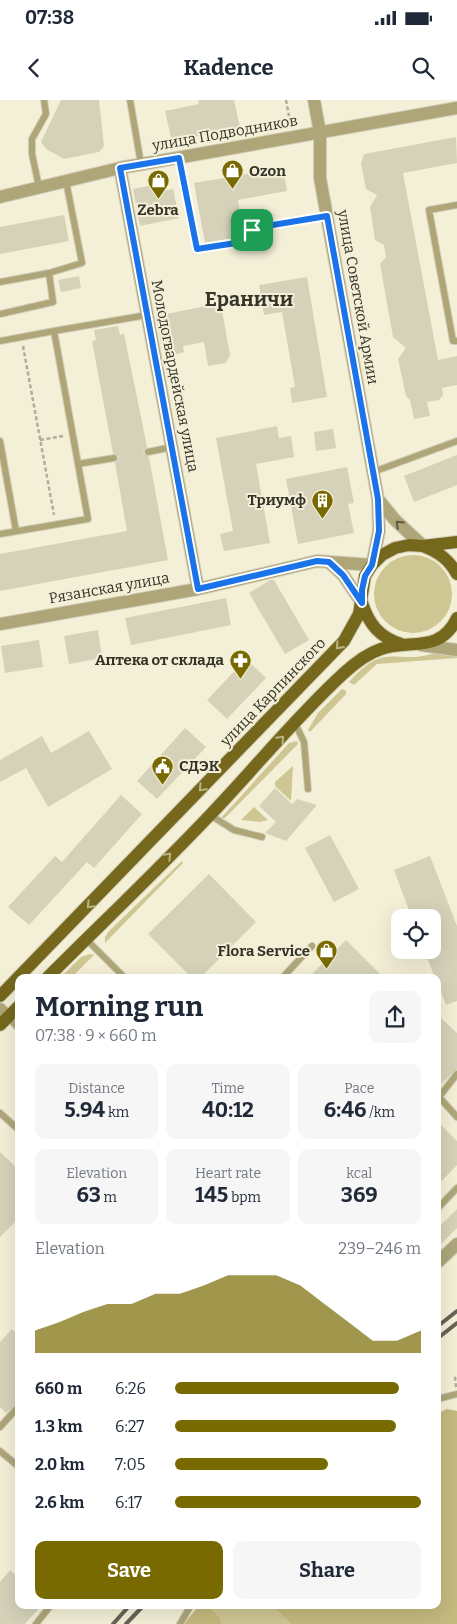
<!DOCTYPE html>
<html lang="en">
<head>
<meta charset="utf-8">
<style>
	body { margin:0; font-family:Bitter,serif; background:#f6f6f7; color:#1f2937; height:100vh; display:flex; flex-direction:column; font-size:19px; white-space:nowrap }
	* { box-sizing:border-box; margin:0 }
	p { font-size:16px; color:#747a83 }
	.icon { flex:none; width:28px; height:28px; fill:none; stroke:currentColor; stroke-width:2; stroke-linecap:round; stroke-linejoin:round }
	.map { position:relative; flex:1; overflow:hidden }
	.sheet { position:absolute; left:15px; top:874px; width:426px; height:635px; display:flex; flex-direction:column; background:#fff; border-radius:10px; box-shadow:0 5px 20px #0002 }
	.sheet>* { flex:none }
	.controls { position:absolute; left:391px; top:809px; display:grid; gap:10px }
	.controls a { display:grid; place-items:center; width:50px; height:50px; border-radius:10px; background:#fff; box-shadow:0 5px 20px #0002; font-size:25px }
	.pin { position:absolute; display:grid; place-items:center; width:42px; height:42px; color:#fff; margin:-21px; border-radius:10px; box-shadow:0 2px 8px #0006 }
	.round { display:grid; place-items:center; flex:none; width:52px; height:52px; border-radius:10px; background:#f6f6f7 }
	.head { display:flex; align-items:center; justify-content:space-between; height:85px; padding:0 20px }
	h1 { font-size:28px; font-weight:700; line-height:38px }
	.metrics { display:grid; grid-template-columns:repeat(3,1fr); gap:8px; height:85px; padding:5px 20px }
	.metrics div { display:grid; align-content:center; border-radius:10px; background:#f6f6f7; text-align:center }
	.metrics b { font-size:21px; font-weight:700 }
	.metrics small { font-size:14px; font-weight:400 }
	.metrics p { font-size:14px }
	.chart { height:140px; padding:10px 20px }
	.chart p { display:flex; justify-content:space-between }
	.chart svg { width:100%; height:90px; margin-top:5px; fill:#786a01; opacity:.7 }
	.action { display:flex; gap:10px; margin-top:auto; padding:10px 20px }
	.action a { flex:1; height:58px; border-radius:10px; background:#786a01; color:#fff; font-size:20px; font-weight:700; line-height:58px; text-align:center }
	.action a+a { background:#f6f6f7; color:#1f2937 }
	ul { padding:0 20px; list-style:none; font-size:16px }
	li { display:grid; grid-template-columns:80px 60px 1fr; align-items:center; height:38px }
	li i { height:12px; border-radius:6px; background:#786a01 }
	.status { display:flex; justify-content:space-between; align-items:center; height:35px; padding:0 25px; background:#fff; direction:ltr }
	.status svg { height:14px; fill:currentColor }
	header { display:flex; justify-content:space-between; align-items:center; height:65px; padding:0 20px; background:#fff; font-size:22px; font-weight:700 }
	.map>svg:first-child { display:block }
</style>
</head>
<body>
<div class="status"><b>07:38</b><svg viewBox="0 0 49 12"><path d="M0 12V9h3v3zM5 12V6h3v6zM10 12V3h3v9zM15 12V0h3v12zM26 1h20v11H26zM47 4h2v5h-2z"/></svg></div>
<header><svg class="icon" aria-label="back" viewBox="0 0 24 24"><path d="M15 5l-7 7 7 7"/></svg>Kadence<svg class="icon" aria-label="search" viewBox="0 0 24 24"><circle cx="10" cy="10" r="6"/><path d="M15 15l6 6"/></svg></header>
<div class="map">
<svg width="457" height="1524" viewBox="0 0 457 1524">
	<rect width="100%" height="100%" fill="#f4f0d7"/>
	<!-- green -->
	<path fill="#cec693" d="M374 494a39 39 0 1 1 78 0a39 39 0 1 1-78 0Z
		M 435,553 L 457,554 L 457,558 L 377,564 L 354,585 L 349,582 C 387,540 393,566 435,553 Z
		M 342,589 L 346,591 L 346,594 L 310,632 L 308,630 L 318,613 Z
		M 297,641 L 298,644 L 225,718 L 221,718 L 289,643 Z
		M 293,666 L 291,701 L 275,686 L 275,682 Z
		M 254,707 L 268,720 L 260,722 L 241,720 Z
		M 182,761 L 183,763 L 105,843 L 105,837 L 109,831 Z
		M 90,854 L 94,855 L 72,877 L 61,877 L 81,857 Z
		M 207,1505 L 271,1505 L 291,1524 L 222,1524 L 219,1516 Z"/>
	<!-- forest -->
	<path fill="#c4ba7f" d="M 447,1309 L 457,1311 L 457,1524 L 291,1524 L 271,1505 L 438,1505 L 438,1313 Z
		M 199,1505 L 207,1505 L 219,1516 L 222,1524 L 184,1524 Z"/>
	<!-- building -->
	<path fill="#d5d2b9" d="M 61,0 L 99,0 L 104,46 L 99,52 L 64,59 L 46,49 L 41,42 Z
		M 198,0 L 234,0 L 240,27 L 172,42 L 165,11 L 199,4 Z
		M 456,37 L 457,63 L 403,73 L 438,260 L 457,256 L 457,285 L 442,288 L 443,295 L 439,300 L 427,302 L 430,316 L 414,319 L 410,300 L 406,296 L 398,259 L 406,248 L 393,237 L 380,164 L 386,157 L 384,145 L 375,140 L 370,107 L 377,95 L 366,89 L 361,63 L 364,54 Z
		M 283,68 L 287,91 L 238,100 L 244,136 L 205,143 L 194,83 Z
		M 152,85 L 154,93 L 173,89 L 179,118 L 140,126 L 133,89 Z
		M 64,115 L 69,141 L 0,154 L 0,127 Z
		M 79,176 L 81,188 L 61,192 L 58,180 Z
		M 307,177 L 327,297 L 292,303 L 290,288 L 295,287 L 282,212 L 264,215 L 259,185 Z
		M 220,199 L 230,255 L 226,263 L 208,266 L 204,242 L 183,246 L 184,252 L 177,254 L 161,243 L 156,216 L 206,206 L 205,202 Z
		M 118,226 L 120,235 L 124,234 L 139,307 L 147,347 L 143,353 L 149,357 L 168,460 L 0,491 L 0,454 L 127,431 L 115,363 L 119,357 L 113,353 L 92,241 L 96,240 L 94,230 Z
		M 277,326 L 279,338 L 291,336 L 294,357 L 256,364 L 270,443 L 224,451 L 220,434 L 233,431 L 216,338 Z
		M 333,329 L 336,348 L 316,351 L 314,332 Z
		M 457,355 L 457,385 L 414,402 L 404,376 Z
		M 347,367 L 354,403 L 348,404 L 354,433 L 298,444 L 286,379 Z
		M 270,480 L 274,480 L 309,540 L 285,554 L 249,493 Z
		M 226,498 L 231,525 L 131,545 L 125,518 Z
		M 98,530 L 102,558 L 69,564 L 64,536 Z
		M 39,540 L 43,567 L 5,573 L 1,546 Z
		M 246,559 L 266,578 L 227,619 L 207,600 Z
		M 185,628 L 206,647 L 157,699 L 137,681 Z
		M 89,631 L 112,669 L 48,707 L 26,668 L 0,682 L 0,660 L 42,636 L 51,653 Z
		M 275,688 L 292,704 L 297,699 L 317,705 L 286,741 L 265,733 L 276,722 L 259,706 Z
		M 121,695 L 142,714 L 94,768 L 87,762 L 29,825 L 8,807 L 55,756 L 62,762 Z
		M 330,735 L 359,789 L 334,802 L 305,748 Z
		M 430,756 L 457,826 L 457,901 L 446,905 L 438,884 L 438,878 L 435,878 L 424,850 L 432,850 L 432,818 L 412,818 L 394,770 Z
		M 209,774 L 256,822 L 200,878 L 192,878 L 148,834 Z
		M 346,840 L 384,878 L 308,878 Z
		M 438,915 L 457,933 L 457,969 L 438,987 Z
		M 438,1022 L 457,1041 L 457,1065 L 438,1085 Z
		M 0,1052 L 19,1070 L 19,1118 L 0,1137 Z
		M 457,1109 L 457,1128 L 438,1147 L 438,1128 Z
		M 12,1229 L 19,1236 L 19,1301 L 6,1313 L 0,1307 L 0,1242 Z
		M 10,1470 L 19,1478 L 19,1505 L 42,1505 L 25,1524 L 0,1524 L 0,1482 Z"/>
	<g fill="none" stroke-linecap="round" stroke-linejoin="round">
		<defs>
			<path id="service" d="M 130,0 L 141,64
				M 179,58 L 197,149 L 249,141 L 254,128 L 327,116
				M 39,87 L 32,54 L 32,39 L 46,14 L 44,0
				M 457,105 L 429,110 L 453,241 L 457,241
				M 0,182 L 49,173 L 82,163 L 66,81
				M 0,214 L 53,202 L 49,173
				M 0,241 L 54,231
				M 0,341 L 16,431
				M 148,352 L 172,347
				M 78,364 L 114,358
				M 373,372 L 457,341
				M 0,434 L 88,419 L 54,231 L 147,215
				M 295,623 L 304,642 L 308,689
				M 210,715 L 234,730 L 262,737
				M 86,839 L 125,878
				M 282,878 L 312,846
				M 8,917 L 19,929
				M 457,974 L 439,997 L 457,1017
				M 0,1013 L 19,1030
				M 438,1108 L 457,1088
				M 438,1299 L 457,1294
				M 0,1327 L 19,1306
				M 0,1351 L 19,1367
				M 36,1524 L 51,1505
				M 180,1524 L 191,1505"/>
			<path id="minor" d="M 120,68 L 198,489
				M 0,97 L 120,68 L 457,8
				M 329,462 L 343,475 L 362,503
				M 0,524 L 198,489 L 317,461 L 372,465
				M 421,545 L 457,550
				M 0,909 L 8,917
				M 438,1162 L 457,1144"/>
			<path id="tertiary" d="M 314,0 L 320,33 L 320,78 L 378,399 L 379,431 L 372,465
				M 378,399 L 395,420 L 423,446"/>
			<path id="primary" d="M 425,447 C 440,453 449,460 457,474
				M 362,503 C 369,524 379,537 401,544
				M 47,878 C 102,823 158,770 211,714 C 255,668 296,617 344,573 C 355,563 366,554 381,549 C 410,539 440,554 457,518
				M 0,896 L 344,541 L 359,514 L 365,476 L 372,465 L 382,455 L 395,448 L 409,445 L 423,446 L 457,442
				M 0,925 L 19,906"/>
		</defs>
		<!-- service casing -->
		<use href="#service" stroke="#d2ceb8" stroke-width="8"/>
		<!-- minor casing -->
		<use href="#minor" stroke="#d2ceb8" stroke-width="14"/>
		<!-- tertiary casing -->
		<use href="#tertiary" stroke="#d2ceb8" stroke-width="14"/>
		<!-- primary casing -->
		<use href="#primary" stroke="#d2ceb8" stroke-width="14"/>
		<!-- path -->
		<path stroke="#b0ad9a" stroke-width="2.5" stroke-dasharray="4 2.5" stroke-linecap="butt" d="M 286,0 L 289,16
			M 23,246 L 54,415
			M 40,340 L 63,336
			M 456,1287 L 455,1278 L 457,1277"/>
		<!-- service -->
		<use href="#service" stroke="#aea679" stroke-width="6"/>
		<!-- minor -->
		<use href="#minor" stroke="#aea679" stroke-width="12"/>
		<!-- tertiary -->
		<use href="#tertiary" stroke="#aea679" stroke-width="12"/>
		<!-- primary -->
		<use href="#primary" stroke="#75681d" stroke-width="12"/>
		<!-- rail -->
		<path stroke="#666457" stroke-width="4" d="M 438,1226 L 457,1211
			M 438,1238 L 457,1223
			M 113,1524 L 130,1505
			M 126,1524 L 144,1505"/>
	</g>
	<!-- one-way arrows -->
	<defs><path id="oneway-chevron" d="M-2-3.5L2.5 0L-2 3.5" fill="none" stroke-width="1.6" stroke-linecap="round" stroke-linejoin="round" transform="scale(1.25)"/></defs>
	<use stroke="#5f5b46" href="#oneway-chevron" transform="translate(399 424) rotate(-136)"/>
	<g stroke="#bbb383">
		<use href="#oneway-chevron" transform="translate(339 546) rotate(132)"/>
		<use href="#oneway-chevron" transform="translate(281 639) rotate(-47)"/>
		<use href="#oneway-chevron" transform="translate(202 688) rotate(134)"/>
		<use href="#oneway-chevron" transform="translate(168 756) rotate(-45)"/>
		<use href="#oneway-chevron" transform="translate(90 805) rotate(134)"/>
	</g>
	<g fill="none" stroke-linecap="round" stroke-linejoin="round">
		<defs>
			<path id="route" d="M 179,58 L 197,149 L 249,141 L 254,128 L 327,116 L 378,399 L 379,431 L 372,465 L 365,476 L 362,490 L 362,503 L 343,475 L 329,462 L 317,461 L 198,489 L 120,68 Z"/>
		</defs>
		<!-- route casing -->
		<use href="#route" stroke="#fff" stroke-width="10"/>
		<!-- route -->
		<use href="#route" stroke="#1a73e8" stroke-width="6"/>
	</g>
	<!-- icons -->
	<defs>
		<symbol id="shop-pin" viewBox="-11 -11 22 30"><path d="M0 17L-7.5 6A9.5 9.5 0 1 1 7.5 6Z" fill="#786a01" stroke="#f4f0d7"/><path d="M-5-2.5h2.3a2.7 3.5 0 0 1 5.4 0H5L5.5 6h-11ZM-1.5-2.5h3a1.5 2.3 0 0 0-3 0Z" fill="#fff"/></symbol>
		<symbol id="building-pin" viewBox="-11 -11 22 30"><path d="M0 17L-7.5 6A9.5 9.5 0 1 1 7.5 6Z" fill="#786a01" stroke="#f4f0d7"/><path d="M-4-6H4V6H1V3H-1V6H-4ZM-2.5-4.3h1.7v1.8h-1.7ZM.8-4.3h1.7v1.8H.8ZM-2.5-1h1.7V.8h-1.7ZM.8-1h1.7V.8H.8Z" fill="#fff"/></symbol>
		<symbol id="pharmacy-pin" viewBox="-11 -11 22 30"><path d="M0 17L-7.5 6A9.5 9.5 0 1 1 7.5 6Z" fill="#786a01" stroke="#f4f0d7"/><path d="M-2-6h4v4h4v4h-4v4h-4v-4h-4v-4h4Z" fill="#fff"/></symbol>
		<symbol id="civic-pin" viewBox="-11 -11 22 30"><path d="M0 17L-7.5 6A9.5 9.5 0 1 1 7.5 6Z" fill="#786a01" stroke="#f4f0d7"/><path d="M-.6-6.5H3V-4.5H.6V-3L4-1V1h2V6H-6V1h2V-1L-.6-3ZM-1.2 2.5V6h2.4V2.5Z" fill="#fff"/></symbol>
	</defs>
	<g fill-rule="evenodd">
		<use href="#shop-pin" x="220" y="58" width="25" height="34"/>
		<use href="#shop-pin" x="146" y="68" width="25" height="34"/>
		<use href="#building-pin" x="310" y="388" width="25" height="34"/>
		<use href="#pharmacy-pin" x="228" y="548" width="25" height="34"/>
		<use href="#civic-pin" x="150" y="654" width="25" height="34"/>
		<use href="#shop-pin" x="314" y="838" width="25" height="34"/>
	</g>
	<g text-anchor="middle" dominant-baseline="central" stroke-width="4" stroke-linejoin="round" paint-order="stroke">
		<!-- street labels -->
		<g font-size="15" fill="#35332a" stroke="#f4f0d7">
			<text transform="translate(225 33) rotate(-10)">улица Подводников</text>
			<text transform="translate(358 197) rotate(80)">улица Советской Армии</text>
			<text transform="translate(175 276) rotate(79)">Молодогвардейская улица</text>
			<text transform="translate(109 488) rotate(-10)">Рязанская улица</text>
			<text transform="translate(273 592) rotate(-46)">улица Карпинского</text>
		</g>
		<!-- poi labels -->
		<g font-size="15" font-weight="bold" fill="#35332a" stroke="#f4f0d7" text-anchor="end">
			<text x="249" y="71" text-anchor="start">Ozon</text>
			<text x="158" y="110" text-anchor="middle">Zebra</text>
			<text x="306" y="400">Триумф</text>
			<text x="224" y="560">Аптека от склада</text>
			<text x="179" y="666" text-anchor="start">СДЭК</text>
			<text x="310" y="851">Flora Service</text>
		</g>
		<!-- district labels -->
		<g font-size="20" font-weight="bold" fill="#35332a" stroke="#f4f0d7">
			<text x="249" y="199">Ераничи</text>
		</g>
	</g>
</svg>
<div class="controls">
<a><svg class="icon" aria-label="locate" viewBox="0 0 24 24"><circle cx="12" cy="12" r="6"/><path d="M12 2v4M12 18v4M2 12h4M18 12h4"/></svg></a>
</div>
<div class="pin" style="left:252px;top:130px;background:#1e9e55"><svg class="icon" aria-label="arrive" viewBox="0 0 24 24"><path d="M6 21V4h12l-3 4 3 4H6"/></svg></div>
<section class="sheet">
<div class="head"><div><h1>Morning run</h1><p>07:38 · 9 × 660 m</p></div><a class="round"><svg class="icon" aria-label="share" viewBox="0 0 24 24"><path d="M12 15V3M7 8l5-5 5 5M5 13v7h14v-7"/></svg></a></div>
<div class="metrics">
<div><p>Distance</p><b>5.94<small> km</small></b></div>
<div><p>Time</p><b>40:12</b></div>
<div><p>Pace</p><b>6:46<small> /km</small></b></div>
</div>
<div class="metrics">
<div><p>Elevation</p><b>63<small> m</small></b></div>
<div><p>Heart rate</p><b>145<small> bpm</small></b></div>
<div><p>kcal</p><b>369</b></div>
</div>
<div class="chart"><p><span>Elevation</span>239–246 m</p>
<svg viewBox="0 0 160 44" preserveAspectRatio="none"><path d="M0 44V33L10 29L20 24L30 20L40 20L50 15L60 15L70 11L80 6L90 6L100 6L110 11L120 20L130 29L140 38L150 38L160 33V44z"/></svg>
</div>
<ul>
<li><b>660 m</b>6:26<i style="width:91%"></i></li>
<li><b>1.3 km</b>6:27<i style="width:90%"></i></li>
<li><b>2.0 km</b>7:05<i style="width:62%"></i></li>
<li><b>2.6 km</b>6:17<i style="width:100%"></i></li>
</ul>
<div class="action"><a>Save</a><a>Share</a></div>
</section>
</div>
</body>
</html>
